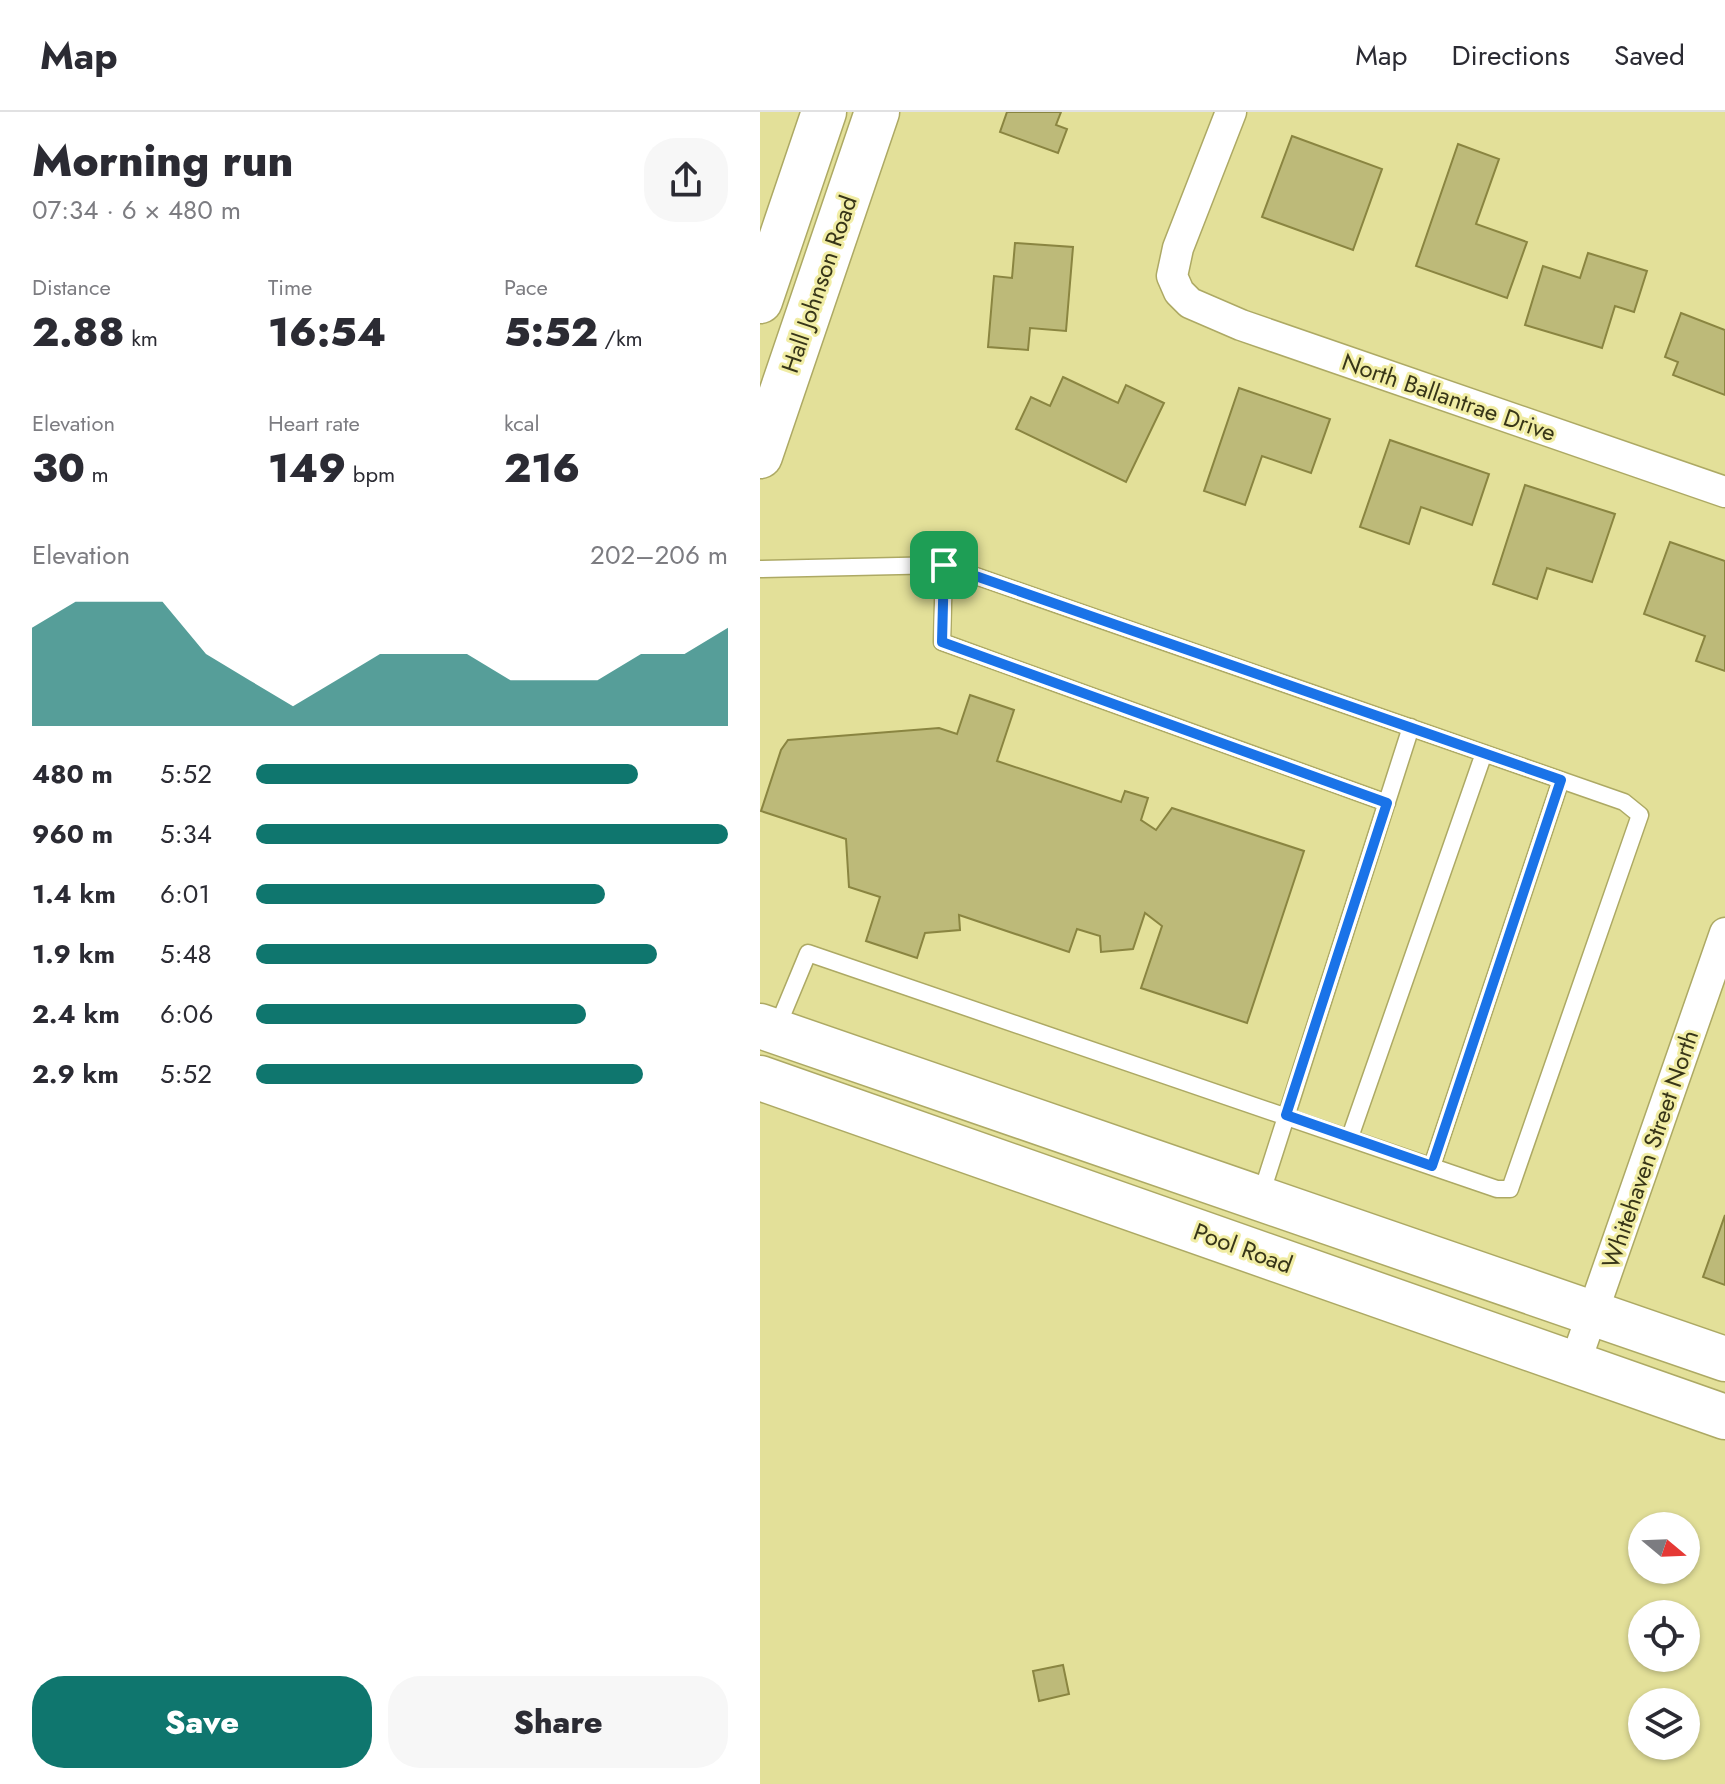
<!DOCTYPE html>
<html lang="en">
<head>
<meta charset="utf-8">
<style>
	body { margin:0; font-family:Jost,sans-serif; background:#f7f7f7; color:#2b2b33; height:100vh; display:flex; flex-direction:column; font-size:30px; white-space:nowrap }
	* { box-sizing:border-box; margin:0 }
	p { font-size:26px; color:#7c7c81 }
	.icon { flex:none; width:44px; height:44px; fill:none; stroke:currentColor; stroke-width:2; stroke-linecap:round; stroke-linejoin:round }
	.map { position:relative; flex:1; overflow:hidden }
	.side { display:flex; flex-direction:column; background:#fff; width:760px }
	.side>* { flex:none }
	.needle { width:52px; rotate:109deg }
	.buttons { position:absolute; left:868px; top:1400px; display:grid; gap:16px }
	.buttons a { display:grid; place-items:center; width:72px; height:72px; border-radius:50%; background:#fff; box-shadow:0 2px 6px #0004; font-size:40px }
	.pin { position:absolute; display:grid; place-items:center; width:68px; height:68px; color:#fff; margin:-34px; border-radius:16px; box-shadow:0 4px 12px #0006 }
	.round { display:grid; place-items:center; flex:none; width:84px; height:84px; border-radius:32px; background:#f7f7f7 }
	.overview { display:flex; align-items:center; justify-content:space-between; height:136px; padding:0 32px }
	h1 { font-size:44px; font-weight:800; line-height:60px }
	.figures { display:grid; grid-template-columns:repeat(3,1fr); gap:12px; height:136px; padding:8px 32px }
	.figures div { display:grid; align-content:center }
	.figures b { font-size:40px; font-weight:800 }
	.figures small { font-size:22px; font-weight:400 }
	.figures p { font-size:22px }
	.chart { height:224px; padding:16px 32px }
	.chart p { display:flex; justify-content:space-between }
	.chart svg { width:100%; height:144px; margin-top:8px; fill:#0f766e; opacity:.7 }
	.action { display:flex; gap:16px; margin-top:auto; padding:16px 32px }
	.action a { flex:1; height:92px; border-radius:32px; background:#0f766e; color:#fff; font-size:32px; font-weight:800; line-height:92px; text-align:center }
	.action a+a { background:#f7f7f7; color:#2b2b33 }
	ul { padding:0 32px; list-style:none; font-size:26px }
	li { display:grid; grid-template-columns:128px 96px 1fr; align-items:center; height:60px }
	li i { height:20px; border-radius:10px; background:#0f766e }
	header { display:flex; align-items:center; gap:48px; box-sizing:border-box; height:112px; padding:0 40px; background:#fff; border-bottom:2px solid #e1e1e2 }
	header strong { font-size:38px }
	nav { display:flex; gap:44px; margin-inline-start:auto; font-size:28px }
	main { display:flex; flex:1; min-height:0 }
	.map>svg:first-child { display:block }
</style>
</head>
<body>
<header>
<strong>Map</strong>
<nav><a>Map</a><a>Directions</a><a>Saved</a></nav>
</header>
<main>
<section class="side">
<div class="overview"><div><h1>Morning run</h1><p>07:34 · 6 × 480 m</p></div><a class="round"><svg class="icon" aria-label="share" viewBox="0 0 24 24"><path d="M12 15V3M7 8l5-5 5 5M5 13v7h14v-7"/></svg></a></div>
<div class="figures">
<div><p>Distance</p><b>2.88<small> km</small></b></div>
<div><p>Time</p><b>16:54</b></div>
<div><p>Pace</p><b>5:52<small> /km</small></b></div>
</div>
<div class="figures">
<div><p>Elevation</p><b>30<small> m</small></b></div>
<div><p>Heart rate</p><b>149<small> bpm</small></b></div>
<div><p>kcal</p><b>216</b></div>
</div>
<div class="chart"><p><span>Elevation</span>202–206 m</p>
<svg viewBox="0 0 160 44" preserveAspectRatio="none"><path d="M0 44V14L10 6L20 6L30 6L40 22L50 30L60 38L70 30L80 22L90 22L100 22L110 30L120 30L130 30L140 22L150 22L160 14V44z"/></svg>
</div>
<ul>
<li><b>480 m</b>5:52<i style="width:81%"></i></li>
<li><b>960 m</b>5:34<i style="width:100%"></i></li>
<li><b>1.4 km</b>6:01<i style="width:74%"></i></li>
<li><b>1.9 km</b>5:48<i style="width:85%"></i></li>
<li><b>2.4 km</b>6:06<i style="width:70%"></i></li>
<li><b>2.9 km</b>5:52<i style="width:82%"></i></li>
</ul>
<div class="action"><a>Save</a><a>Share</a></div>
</section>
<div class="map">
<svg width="965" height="1672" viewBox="0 0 965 1672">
	<rect width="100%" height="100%" fill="#e3e099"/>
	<!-- building -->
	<path fill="#bdba79" stroke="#8a8541" stroke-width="2" d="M 247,0 L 301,0 L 296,13 L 307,17 L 298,41 L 240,20 Z
		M 532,24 L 622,57 L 593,138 L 502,105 Z
		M 698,32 L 739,47 L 716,112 L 767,130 L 747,186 L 656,154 Z
		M 255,131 L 313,135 L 306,219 L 270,216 L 268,238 L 228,235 L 234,164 L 252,166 Z
		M 828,141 L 887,159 L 874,200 L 855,194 L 842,236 L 765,213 L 783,154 L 820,166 Z
		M 921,201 L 965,218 L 965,283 L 913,263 L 918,250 L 905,245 Z
		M 303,265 L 358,291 L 366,273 L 404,291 L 366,370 L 256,317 L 271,285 L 290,294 Z
		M 479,276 L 570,307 L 551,361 L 502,344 L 485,393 L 444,379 Z
		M 630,328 L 729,362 L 712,413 L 661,395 L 649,432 L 600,415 Z
		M 765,373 L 855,402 L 832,470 L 787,456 L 777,487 L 733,472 Z
		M 910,430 L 965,449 L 965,559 L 936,549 L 945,524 L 884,502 Z
		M 210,583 L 254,598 L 237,649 L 361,690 L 365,679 L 388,686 L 381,708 L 396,718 L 412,696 L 544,739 L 487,911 L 381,876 L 402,814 L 385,801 L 373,837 L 341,840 L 340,824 L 317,817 L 309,840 L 199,803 L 200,818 L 165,821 L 157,846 L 106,829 L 120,785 L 89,775 L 86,727 L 1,699 L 21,638 L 28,628 L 179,616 L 197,622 Z
		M 965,1103 L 965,1173 L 943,1165 Z
		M 303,1553 L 309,1582 L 279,1589 L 273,1559 Z"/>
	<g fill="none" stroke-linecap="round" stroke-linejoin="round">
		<defs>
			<path id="lane" d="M 184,453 L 182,530 L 627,691
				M 0,457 L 184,453 L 864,690 L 880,703 L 750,1077 L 737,1077 L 48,841 L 16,918
				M 590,1025 L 724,641
				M 672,1054 L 801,668
				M 500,1086 L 651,615"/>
			<path id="street" d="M 471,0 L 418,136 L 412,164 L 419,180 L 430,191 L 481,213 L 965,380
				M 814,1254 L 965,821"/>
			<path id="secondary" d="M 0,189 L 64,0
				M 0,344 L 117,0
				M 0,914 L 965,1247
				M 0,966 L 965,1305"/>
		</defs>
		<!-- lane casing -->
		<use href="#lane" stroke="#ada964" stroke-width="19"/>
		<!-- street casing -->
		<use href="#street" stroke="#ada964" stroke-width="33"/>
		<!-- secondary casing -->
		<use href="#secondary" stroke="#ada964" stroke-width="47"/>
		<!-- lane -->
		<use href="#lane" stroke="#fff" stroke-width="16"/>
		<!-- street -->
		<use href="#street" stroke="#fff" stroke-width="30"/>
		<!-- secondary -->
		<use href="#secondary" stroke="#fff" stroke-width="44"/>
	</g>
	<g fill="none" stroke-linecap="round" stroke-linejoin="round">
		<defs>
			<path id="route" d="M 184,453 L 801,668 L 672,1054 L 526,1003 L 627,691 L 182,530 Z"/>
		</defs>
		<!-- route casing -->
		<use href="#route" stroke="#fff" stroke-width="16"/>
		<!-- route -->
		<use href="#route" stroke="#1a73e8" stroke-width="10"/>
	</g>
	<g text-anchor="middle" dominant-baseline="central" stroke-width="6" stroke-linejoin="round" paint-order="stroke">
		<!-- street labels -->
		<g font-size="24" fill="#373518" stroke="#f1eda5">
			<text transform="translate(59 172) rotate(-71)">Hall Johnson Road</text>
			<text transform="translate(689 285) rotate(19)">North Ballantrae Drive</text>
			<text transform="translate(890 1037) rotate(-71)">Whitehaven Street North</text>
			<text transform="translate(483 1136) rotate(20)">Pool Road</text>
		</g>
	</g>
</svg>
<div class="buttons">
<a><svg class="needle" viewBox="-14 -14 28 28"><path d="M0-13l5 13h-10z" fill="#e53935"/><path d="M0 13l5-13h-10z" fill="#7c7c81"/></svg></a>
<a><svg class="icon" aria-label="locate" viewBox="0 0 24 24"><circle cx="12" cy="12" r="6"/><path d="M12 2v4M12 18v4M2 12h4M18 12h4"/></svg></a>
<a><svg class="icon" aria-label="layers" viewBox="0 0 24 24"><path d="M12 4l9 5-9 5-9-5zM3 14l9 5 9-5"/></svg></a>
</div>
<div class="pin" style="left:184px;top:453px;background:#1e9e55"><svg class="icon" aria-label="arrive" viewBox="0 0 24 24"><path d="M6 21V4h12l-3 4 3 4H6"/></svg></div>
</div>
</main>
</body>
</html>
